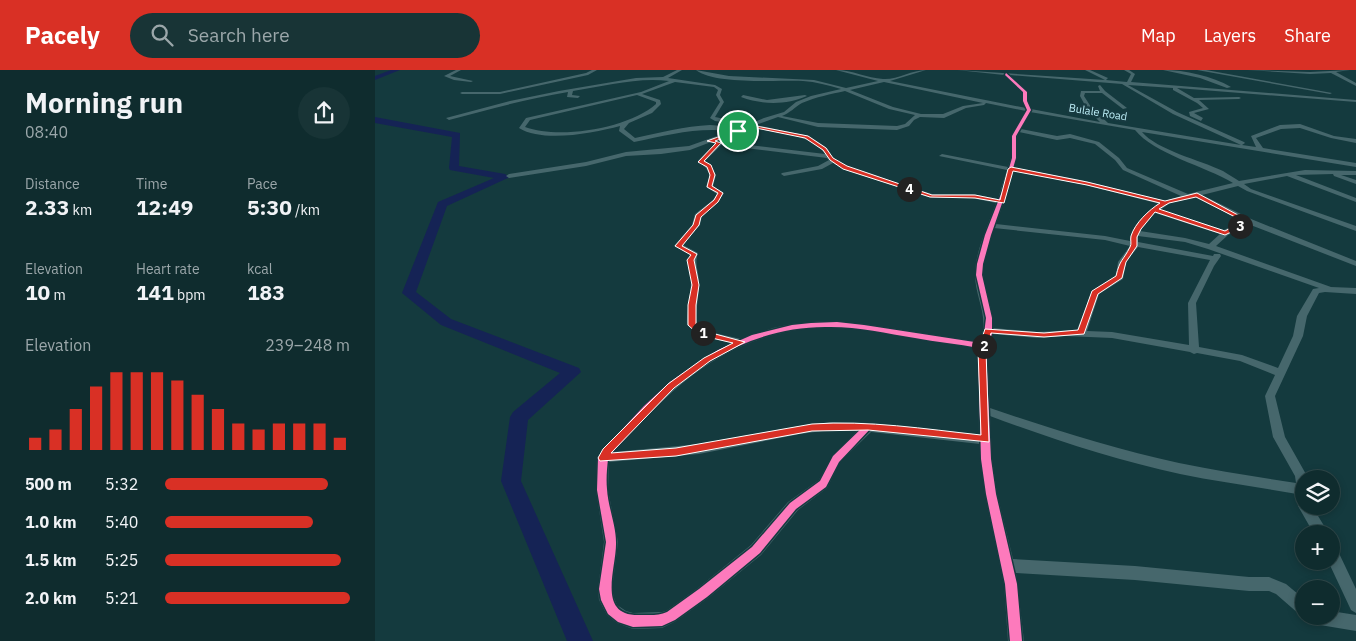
<!DOCTYPE html>
<html lang="en">
<head>
<meta charset="utf-8">
<style>
	body { margin:0; font-family:"IBM Plex Sans",sans-serif; background:#183436; color:#f1f3f6; height:100vh; display:flex; flex-direction:column; font-size:19px; white-space:nowrap }
	* { box-sizing:border-box; margin:0 }
	p { font-size:16px; color:#9ba7aa }
	.icon { flex:none; width:28px; height:28px; fill:none; stroke:currentColor; stroke-width:2; stroke-linecap:round; stroke-linejoin:round }
	.map { position:relative; flex:1; overflow:hidden }
	.drawer { display:flex; flex-direction:column; background:#0f2c2e; width:375px }
	.drawer>* { flex:none }
	.controls { position:absolute; left:920px; top:400px; display:grid; gap:10px }
	.controls a { display:grid; place-items:center; width:45px; height:45px; border-radius:50%; background:#0f2c2e; box-shadow:0 2px 8px #0003,0 0 0 1px #2f484a; font-size:25px }
	.pin { position:absolute; display:grid; place-items:center; width:42px; height:42px; color:#fff; margin:-21px; border:2px solid #fff; border-radius:50%; box-shadow:0 1px 5px #0007 }
	.km { position:absolute; width:25px; height:25px; margin:-12px; border-radius:50%; background:#222; color:#fff; font-size:14px; line-height:25px; text-align:center }
	.round { display:grid; place-items:center; flex:none; width:52px; height:52px; border-radius:26px; background:#183436 }
	.summary { display:flex; align-items:center; justify-content:space-between; height:85px; padding:0 25px }
	h1 { font-size:28px; font-weight:700; line-height:38px }
	.metrics { display:grid; grid-template-columns:repeat(3,1fr); gap:8px; height:85px; padding:5px 25px }
	.metrics div { display:grid; align-content:center }
	.metrics b { font-size:21px; font-weight:700 }
	.metrics small { font-size:14px; font-weight:400 }
	.metrics p { font-size:14px }
	.chart { height:140px; padding:10px 25px }
	.chart p { display:flex; justify-content:space-between }
	.chart svg { width:100%; height:90px; margin-top:5px; stroke:#d93025; stroke-width:6 }
	ul { padding:0 25px; list-style:none; font-size:16px }
	li { display:grid; grid-template-columns:80px 60px 1fr; align-items:center; height:38px }
	li i { height:12px; border-radius:6px; background:#d93025 }
	header { display:flex; align-items:center; gap:30px; box-sizing:border-box; height:70px; padding:0 25px; background:#d93025; color:#fff }
	header strong { font-size:24px }
	nav { display:flex; gap:28px; margin-inline-start:auto; font-size:18px }
	.search { width:350px; height:45px; background:#183436; display:flex; align-items:center; gap:12px; box-sizing:border-box; padding:0 18px; border-radius:28px; color:#9ba7aa; font-size:19px }
	main { display:flex; flex:1; min-height:0 }
	.map>svg:first-child { display:block }
</style>
</head>
<body>
<header>
<strong>Pacely</strong>
<div class="search"><svg class="icon" aria-label="search" viewBox="0 0 24 24"><circle cx="10" cy="10" r="6"/><path d="M15 15l6 6"/></svg>Search here</div>
<nav><a>Map</a><a>Layers</a><a>Share</a></nav>
</header>
<main>
<section class="drawer">
<div class="summary"><div><h1>Morning run</h1><p>08:40</p></div><a class="round"><svg class="icon" aria-label="share" viewBox="0 0 24 24"><path d="M12 15V3M7 8l5-5 5 5M5 13v7h14v-7"/></svg></a></div>
<div class="metrics">
<div><p>Distance</p><b>2.33<small> km</small></b></div>
<div><p>Time</p><b>12:49</b></div>
<div><p>Pace</p><b>5:30<small> /km</small></b></div>
</div>
<div class="metrics">
<div><p>Elevation</p><b>10<small> m</small></b></div>
<div><p>Heart rate</p><b>141<small> bpm</small></b></div>
<div><p>kcal</p><b>183</b></div>
</div>
<div class="chart"><p><span>Elevation</span>239–248 m</p>
<svg viewBox="0 0 160 44" preserveAspectRatio="none"><path d="M5 44V38M15 44V34M25 44V24M35 44V13M45 44V6M55 44V6M65 44V6M75 44V10M85 44V17M95 44V24M105 44V31M115 44V34M125 44V31M135 44V31M145 44V31M155 44V38"/></svg>
</div>
<ul>
<li><b>500 m</b>5:32<i style="width:88%"></i></li>
<li><b>1.0 km</b>5:40<i style="width:80%"></i></li>
<li><b>1.5 km</b>5:25<i style="width:95%"></i></li>
<li><b>2.0 km</b>5:21<i style="width:100%"></i></li>
</ul>
</section>
<div class="map">
<svg width="981" height="571" viewBox="0 0 981 571">
	<rect width="100%" height="100%" fill="#143a3e"/>
	<g fill="none" stroke-linecap="round" stroke-linejoin="round">
		<!-- river -->
		<path fill="#152355" fill-rule="evenodd" d="M 16,0 L 25,0 L 0,10 L 0,6 Z
			M 0,47 L 85,63 L 84,96 L 130,104 L 135,107 L 72,136 L 41,222 L 76,249 L 204,298 L 206,302 L 153,350 L 146,411 L 218,571 L 192,571 L 126,411 L 135,347 L 138,342 L 185,303 L 66,255 L 27,223 L 63,132 L 119,108 L 75,100 L 74,98 L 77,67 L 0,53 Z"/>
		<!-- minor -->
		<path fill="#46676c" fill-rule="evenodd" d="M 81,0 L 86,0 L 75,6 L 98,11 L 96,12 L 79,10 L 69,6 Z
			M 217,0 L 222,0 L 213,5 L 125,24 L 87,24 L 85,23 L 87,22 L 125,22 L 211,3 Z
			M 302,0 L 307,0 L 293,8 L 340,15 L 347,19 L 345,25 L 349,32 L 340,47 L 375,54 L 389,48 L 409,42 L 421,32 L 436,26 L 466,19 C 453,15 441,12 428,11 C 403,10 340,15 321,0 L 354,6 L 439,10 L 471,18 L 503,11 L 461,0 C 477,0 492,8 508,9 C 522,10 537,0 551,0 L 515,11 L 651,38 L 648,31 L 648,22 L 629,5 L 582,0 L 730,10 L 710,0 L 715,0 L 733,8 L 731,10 L 752,12 L 756,4 L 749,0 L 754,0 L 760,4 L 756,12 L 981,30 L 981,32 L 802,18 L 819,28 L 864,27 L 866,28 L 864,29 L 824,30 L 834,39 L 819,43 L 828,48 L 826,51 L 815,46 L 814,42 L 828,38 L 822,33 L 798,20 L 798,18 L 753,15 L 802,42 L 869,72 L 870,73 L 867,75 L 881,77 L 876,66 L 905,55 L 925,54 L 959,66 L 981,69 L 981,73 L 956,68 L 925,58 L 906,59 L 881,68 L 888,78 L 981,93 L 981,97 L 767,62 C 782,80 825,90 848,101 C 853,104 859,108 864,111 L 930,100 L 981,101 L 981,105 L 966,105 L 981,110 L 981,114 L 959,106 L 958,104 L 921,105 L 981,128 L 981,132 L 912,106 L 869,114 L 876,119 L 981,156 L 981,161 L 872,121 L 863,116 L 827,125 L 876,149 L 981,191 L 981,196 L 873,154 L 853,165 L 841,176 L 956,217 L 981,218 L 981,224 L 950,222 L 944,223 L 932,246 L 928,266 L 900,326 L 910,367 L 932,406 L 933,409 L 929,409 L 929,436 L 937,436 L 954,464 L 939,464 L 923,436 L 922,424 C 883,417 844,412 805,404 C 741,390 677,369 615,346 L 617,389 L 622,424 L 638,489 L 760,496 L 874,507 L 894,507 L 911,514 L 929,529 L 930,546 L 924,544 L 901,524 L 894,521 L 874,521 L 760,510 L 641,503 L 649,571 L 633,571 L 629,514 L 610,424 L 605,374 L 496,362 L 465,392 L 452,418 L 423,440 L 386,485 L 333,528 L 301,551 L 287,558 L 258,559 L 242,553 L 232,545 L 224,530 L 223,519 L 229,472 L 221,420 L 222,388 L 228,379 C 268,335 301,300 356,273 L 324,265 L 312,255 C 311,240 316,226 316,211 C 315,200 311,195 315,184 L 299,176 L 317,155 L 320,144 L 338,130 L 342,124 L 331,117 L 335,105 L 331,98 L 323,91 L 340,74 L 336,72 L 315,80 L 286,84 L 251,86 L 211,96 L 134,108 L 131,106 L 134,104 L 211,92 L 251,82 L 314,76 L 356,61 C 322,57 292,65 259,72 L 244,61 L 245,56 C 219,63 168,73 144,58 L 151,48 L 266,22 L 294,11 C 263,7 230,16 198,21 L 197,25 L 205,26 L 203,28 L 192,27 L 193,22 C 153,29 114,39 74,50 L 71,48 L 135,31 L 184,21 L 261,8 L 288,7 ZM 635,5 L 747,14 L 798,44 L 866,75 L 733,53 L 716,37 L 709,26 L 710,23 L 727,23 L 748,39 L 752,38 L 730,21 L 725,15 L 723,16 L 725,21 L 706,21 L 705,26 L 712,39 L 725,52 L 656,39 L 652,31 L 652,22 ZM 300,12 L 339,17 L 343,20 L 341,25 L 345,32 L 335,48 L 340,51 L 370,56 C 358,61 348,55 335,55 C 310,56 284,63 260,68 L 249,59 L 254,53 L 277,43 L 286,34 L 285,30 L 267,24 ZM 509,12 L 608,33 L 588,36 L 568,44 L 546,44 L 518,37 L 475,20 ZM 470,21 L 514,39 L 540,45 L 530,54 L 522,56 L 443,53 L 407,46 C 415,43 420,37 427,33 C 441,27 456,24 470,21 ZM 262,25 L 281,32 L 281,34 C 254,58 185,70 150,57 L 155,50 ZM 611,33 L 651,41 L 636,66 L 636,88 L 633,97 L 567,84 L 564,86 L 632,100 L 623,129 L 597,124 L 557,124 L 472,97 L 458,88 L 452,78 L 434,66 L 381,55 L 403,47 L 443,57 L 522,60 L 534,56 L 539,50 L 545,47 L 569,48 L 591,38 L 609,35 ZM 655,42 L 760,60 C 779,84 830,96 858,113 L 813,124 L 752,98 L 744,88 L 724,72 L 695,64 L 682,66 L 646,59 ZM 376,58 C 397,62 438,64 450,84 L 341,71 ZM 644,62 L 682,70 L 695,68 L 720,74 L 740,90 L 748,100 L 806,126 L 790,131 L 706,110 L 639,98 C 642,87 639,71 644,62 ZM 346,75 L 452,88 L 454,90 L 443,96 L 407,103 L 406,104 L 409,106 L 447,99 L 458,93 L 468,99 L 556,128 L 597,128 L 621,133 C 614,153 600,182 600,204 C 600,229 615,246 605,272 L 489,254 L 449,251 L 417,254 L 398,258 L 366,269 L 330,261 L 322,254 C 320,240 324,228 324,214 C 324,202 319,194 323,183 L 308,175 L 325,155 L 326,147 L 343,132 L 349,123 L 338,116 L 341,105 L 336,96 L 330,91 ZM 638,101 L 706,114 L 785,134 C 772,141 756,156 755,171 L 730,166 L 621,154 L 628,134 L 630,132 L 629,130 ZM 817,127 L 820,127 L 867,151 L 849,160 L 785,140 L 797,132 ZM 780,143 L 845,164 L 834,174 L 810,168 L 765,161 ZM 619,158 L 730,170 L 755,176 L 743,192 L 741,206 L 717,221 L 702,260 L 662,262 L 618,258 C 619,239 609,223 608,204 C 607,190 614,172 619,158 ZM 763,166 L 810,172 L 833,179 L 944,218 L 938,219 L 922,246 L 918,266 L 903,298 L 867,285 L 824,277 L 821,233 L 839,196 L 846,186 L 845,184 L 839,184 L 838,186 L 763,172 ZM 763,177 L 835,190 L 813,233 L 814,275 L 737,262 L 712,261 L 724,224 L 748,209 L 751,192 ZM 436,258 L 462,258 L 489,260 L 603,278 L 604,365 L 493,353 L 455,352 L 324,374 L 239,382 C 296,318 346,268 436,258 ZM 618,264 L 662,268 L 691,266 L 737,268 L 815,282 L 819,284 L 822,283 L 865,291 L 900,305 L 890,326 L 898,367 L 920,406 L 921,413 C 882,407 843,401 804,393 C 740,379 677,359 615,338 L 612,280 ZM 455,360 L 482,361 L 457,386 L 444,410 L 413,432 L 376,475 L 323,518 L 291,541 L 287,542 L 258,543 L 251,541 L 242,535 L 239,528 L 237,519 L 243,472 L 233,420 L 234,392 L 324,384 L 425,364 Z
			M 788,0 C 810,0 837,6 856,17 L 852,18 L 825,8 Z
			M 822,0 L 831,0 L 957,23 L 955,24 Z
			M 872,0 L 935,2 L 975,0 L 961,2 L 981,13 L 981,16 L 956,3 L 935,4 Z
			M 368,25 L 392,30 L 430,25 L 432,26 C 412,35 387,35 366,27 Z
			M 956,476 L 961,477 L 981,519 L 981,543 L 976,540 L 953,491 L 956,491 Z
			M 956,541 L 981,545 L 981,561 L 939,554 L 934,551 L 931,546 L 956,546 Z"/>
		<defs>
			<path id="cycleway" d="M 631,3 L 652,22 L 652,31 L 656,40 L 641,66 L 641,88 L 632,119 L 616,165 L 608,194 L 607,205 L 617,248 L 617,264 L 611,280 L 616,389 L 621,424 L 642,514 L 647,571 L 635,571 L 630,514 L 611,424 L 606,389 L 603,280 L 604,278 C 583,274 561,272 540,268 C 510,263 480,256 450,257 C 391,257 335,284 292,323 C 272,342 254,364 235,385 L 233,389 C 232,399 231,409 232,419 C 233,437 241,455 241,472 C 242,498 220,547 266,545 C 274,545 284,546 292,542 L 324,519 L 377,477 L 415,433 L 445,411 L 458,386 L 490,355 L 493,354 L 496,355 L 497,357 L 464,392 L 451,417 L 421,439 L 385,483 L 332,527 L 300,550 L 287,556 L 258,557 L 243,552 L 233,544 L 226,530 L 224,519 L 231,472 L 222,420 L 223,388 L 229,379 L 269,336 L 295,312 L 311,301 L 343,280 L 377,265 L 417,255 L 436,253 L 462,252 L 489,255 L 606,273 L 609,264 L 611,248 L 601,205 L 602,194 L 610,165 L 628,119 L 637,88 L 637,66 L 652,40 L 648,31 L 648,22 L 630,5 Z"/>
		</defs>
		<!-- cycleway casing -->
		<use href="#cycleway" stroke="#173a40" stroke-width="3"/>
		<!-- cycleway -->
		<use href="#cycleway" fill="#fd7abc" fill-rule="evenodd"/>
	</g>
	<!-- route -->
	<path fill="#d93025" stroke="#fff" fill-rule="evenodd" d="M 376,55 L 433,66 L 451,78 L 458,88 L 472,96 L 557,125 L 600,125 L 625,130 L 633,99 L 636,97 L 712,112 L 790,131 L 822,123 L 876,152 L 850,165 L 780,142 L 766,159 L 762,167 L 762,176 L 751,192 L 747,208 L 723,224 L 709,264 L 669,267 L 616,263 L 611,280 L 614,372 L 493,360 L 437,361 L 301,386 L 225,391 L 223,388 L 228,379 L 293,314 L 329,288 L 358,273 L 324,265 L 313,255 L 313,235 L 317,215 L 312,190 L 316,185 L 300,176 L 318,155 L 321,145 L 339,130 L 343,123 L 332,117 L 335,105 L 332,97 L 323,92 L 341,73 L 332,71 ZM 376,57 L 430,68 L 448,80 L 455,90 L 468,99 L 555,127 L 600,128 L 629,133 L 638,101 L 712,115 L 785,133 C 774,140 760,153 756,166 C 755,170 757,174 755,177 C 748,191 745,189 741,206 L 717,221 L 703,260 L 669,263 L 610,259 L 603,280 L 606,365 C 550,359 493,350 437,354 L 301,378 L 236,383 L 299,318 L 335,291 L 370,272 L 329,261 L 321,254 L 321,235 L 324,215 L 319,190 L 322,184 L 307,176 L 324,155 L 326,147 L 343,132 L 348,123 L 337,116 L 340,105 L 336,95 L 329,91 L 346,73 L 340,71 ZM 821,127 L 868,151 L 850,161 L 784,139 L 794,133 Z"/>
	<g text-anchor="middle" dominant-baseline="central" stroke-width="5" stroke-linejoin="round" paint-order="stroke">
		<!-- far-street labels -->
		<g font-size="11" fill="#bdeef7" stroke="#173a40">
			<text transform="translate(723 42) rotate(9)">Bulale Road</text>
		</g>
	</g>
</svg>
<div class="controls">
<a><svg class="icon" aria-label="layers" viewBox="0 0 24 24"><path d="M12 4l9 5-9 5-9-5zM3 14l9 5 9-5"/></svg></a>
<a>+</a>
<a>−</a>
</div>
<div class="pin" style="left:363px;top:61px;background:#1e9e55"><svg class="icon" aria-label="arrive" viewBox="0 0 24 24"><path d="M6 21V4h12l-3 4 3 4H6"/></svg></div>
<b class="km" style="left:328px;top:263px">1</b>
<b class="km" style="left:609px;top:276px">2</b>
<b class="km" style="left:865px;top:156px">3</b>
<b class="km" style="left:534px;top:119px">4</b>
</div>
</main>
</body>
</html>
